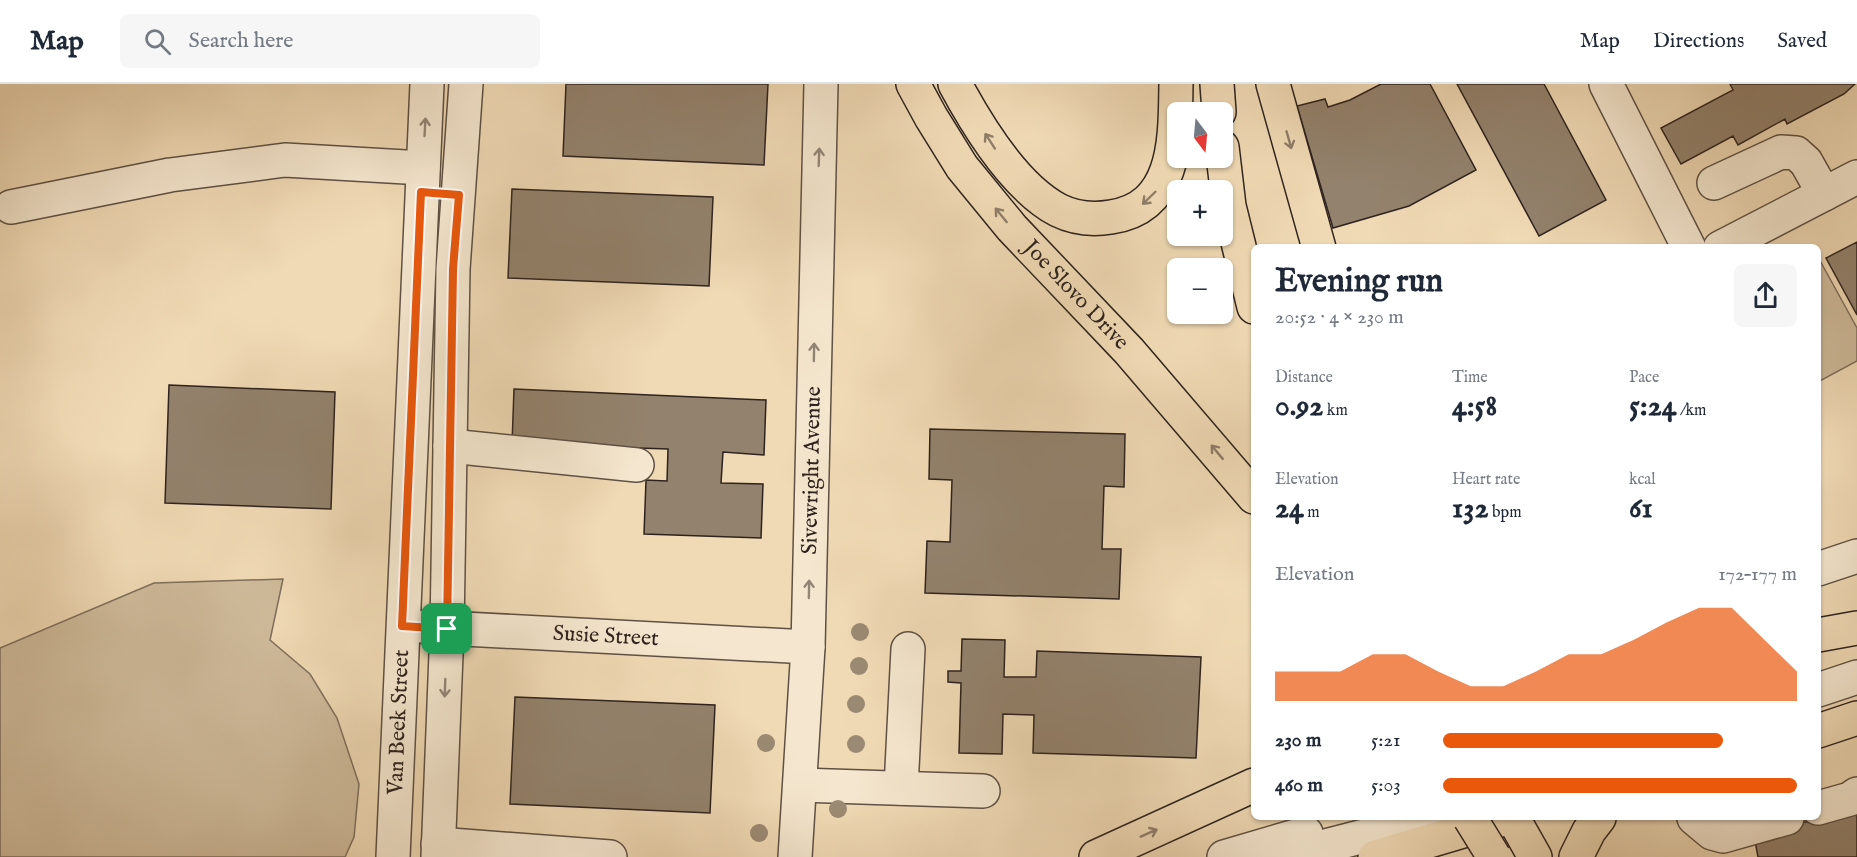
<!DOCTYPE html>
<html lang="en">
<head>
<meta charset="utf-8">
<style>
	body { margin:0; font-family:"IM FELL English",serif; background:#f6f6f7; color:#1f2937; height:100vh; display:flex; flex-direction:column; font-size:22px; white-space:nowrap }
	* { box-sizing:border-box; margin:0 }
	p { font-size:20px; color:#747a83 }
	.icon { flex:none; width:33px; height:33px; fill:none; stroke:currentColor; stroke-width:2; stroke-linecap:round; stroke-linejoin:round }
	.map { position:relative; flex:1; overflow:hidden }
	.details { position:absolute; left:1251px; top:160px; width:570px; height:576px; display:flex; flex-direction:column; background:#fff; border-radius:9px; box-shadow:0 2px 4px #0004 }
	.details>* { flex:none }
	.needle { width:39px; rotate:164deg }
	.fabs { position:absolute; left:1167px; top:18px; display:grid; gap:12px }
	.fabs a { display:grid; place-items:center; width:66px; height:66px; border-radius:9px; background:#fff; box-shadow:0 2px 4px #0004; font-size:30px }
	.pin { position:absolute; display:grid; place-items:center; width:51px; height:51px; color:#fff; margin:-26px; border-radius:12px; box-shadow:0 3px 9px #0006 }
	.round { display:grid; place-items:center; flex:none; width:63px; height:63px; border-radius:9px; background:#f6f6f7 }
	.summary { display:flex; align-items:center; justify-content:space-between; height:102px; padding:0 24px }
	h1 { font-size:33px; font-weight:700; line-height:45px }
	.metrics { display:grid; grid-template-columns:repeat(3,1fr); gap:9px; height:102px; padding:6px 24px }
	.metrics div { display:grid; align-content:center }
	.metrics b { font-size:30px; font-weight:700 }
	.metrics small { font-size:16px; font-weight:400 }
	.metrics p { font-size:16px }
	.chart { height:168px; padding:12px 24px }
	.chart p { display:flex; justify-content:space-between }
	.chart svg { width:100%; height:108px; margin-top:6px; fill:#ea580c; opacity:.7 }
	ul { padding:0 24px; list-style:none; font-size:20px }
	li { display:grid; grid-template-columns:96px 72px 1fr; align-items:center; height:45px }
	li i { height:15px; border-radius:8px; background:#ea580c }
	header { display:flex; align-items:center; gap:36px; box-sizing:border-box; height:84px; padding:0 30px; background:#fff; border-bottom:2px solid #e0e1e3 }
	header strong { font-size:28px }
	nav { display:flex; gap:33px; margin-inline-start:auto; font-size:21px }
	.search { width:420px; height:54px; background:#f6f6f7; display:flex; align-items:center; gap:15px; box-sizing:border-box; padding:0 21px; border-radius:9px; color:#747a83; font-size:22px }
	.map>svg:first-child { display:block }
</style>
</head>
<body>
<header>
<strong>Map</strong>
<div class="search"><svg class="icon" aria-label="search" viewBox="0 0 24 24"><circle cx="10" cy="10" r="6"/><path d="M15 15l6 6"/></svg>Search here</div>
<nav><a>Map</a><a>Directions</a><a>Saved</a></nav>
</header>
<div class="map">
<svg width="1857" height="773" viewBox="0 0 1857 773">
	<rect width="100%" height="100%" fill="#f0dab5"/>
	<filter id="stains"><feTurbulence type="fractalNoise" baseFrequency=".00333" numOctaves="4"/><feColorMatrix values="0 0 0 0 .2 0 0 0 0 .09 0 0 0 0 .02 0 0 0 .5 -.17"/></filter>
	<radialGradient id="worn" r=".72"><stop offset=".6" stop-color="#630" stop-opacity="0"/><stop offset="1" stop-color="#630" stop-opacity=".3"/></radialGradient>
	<!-- green -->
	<path fill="#cfbb9b" stroke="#7e6f5c" stroke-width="1.5" d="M 1818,173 L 1857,244 L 1857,277 L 1818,298 Z
		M 283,495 L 270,556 L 310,590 L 337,634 L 359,700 L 354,753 L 345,773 L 0,773 L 0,564 L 154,499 Z"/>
	<!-- building -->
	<path fill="#93826d" stroke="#2e231e" stroke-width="1.5" d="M 566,0 L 768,0 L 764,81 L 563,72 Z
		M 1381,0 L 1430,0 L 1476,86 L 1409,122 L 1333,144 L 1297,22 L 1325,15 L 1328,23 L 1350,16 Z
		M 1457,0 L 1544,0 L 1606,116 L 1539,152 Z
		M 1730,0 L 1855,0 L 1844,10 L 1787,40 L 1785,35 L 1738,61 L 1733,52 L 1681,80 L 1661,44 L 1733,6 Z
		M 512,105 L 713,113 L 709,202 L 508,194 Z
		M 1857,158 L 1857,231 L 1826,174 Z
		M 169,301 L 335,308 L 331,425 L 165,419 Z
		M 514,305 L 766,316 L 764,371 L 723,368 L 721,399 L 763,400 L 761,454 L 644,450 L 646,396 L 667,397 L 668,365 L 512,360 Z
		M 930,345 L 1125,350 L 1124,403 L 1104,402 L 1102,465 L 1121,465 L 1119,515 L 925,509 L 927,457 L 950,458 L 952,396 L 929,395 Z
		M 962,555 L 1005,556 L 1004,593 L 1036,593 L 1037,567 L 1201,573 L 1196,674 L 1033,669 L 1034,631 L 1003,630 L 1002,670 L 959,669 L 961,599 L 948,598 L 948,587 L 961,587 Z
		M 515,613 L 715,621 L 710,729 L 510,720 Z
		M 1857,730 L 1857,773 L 1758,773 L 1753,746 Z"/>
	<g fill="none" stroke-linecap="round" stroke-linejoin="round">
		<defs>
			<g id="minor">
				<path d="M 1606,0 L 1689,164"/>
				<path d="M 1714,99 L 1781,68 L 1796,69 L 1806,78 L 1824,110"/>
				<path d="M 11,123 L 170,91 L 285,76 L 423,84"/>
				<path d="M 1720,164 L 1857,93"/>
				<path d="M 450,362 L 637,381"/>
				<path d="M 1818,485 L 1857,472"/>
				<path id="s1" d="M 426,543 L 808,563"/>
				<path d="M 1818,606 L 1857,593"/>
				<path d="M 800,701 L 983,707"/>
				<path d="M 901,704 L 908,565"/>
				<path d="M 1818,724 L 1850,715 L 1857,710"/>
				<path d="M 1694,734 L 1712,749 L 1723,752 L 1787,734"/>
				<path d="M 438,760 L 610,773"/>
				<path id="s2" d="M 393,773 L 427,0"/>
				<path d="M 438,773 L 447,545 L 453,185 L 466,0"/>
				<path id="s3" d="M 795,773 L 808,563 L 821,0"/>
				<path d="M 1224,773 L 1306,749"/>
				<path d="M 1283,773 L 1434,734"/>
			</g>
			<g id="major">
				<path id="s4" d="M 913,0 L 931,33 L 962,83 L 1012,144 L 1129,267 L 1254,413"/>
				<path d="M 955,0 C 977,41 1015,103 1058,126 C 1074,134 1093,136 1111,133 C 1178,123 1175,52 1176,0"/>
				<path d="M 1217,0 L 1219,28"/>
				<path d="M 1273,0 L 1319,164"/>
				<path d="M 1222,63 L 1229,122 L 1254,223"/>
				<path d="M 1818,551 L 1857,544"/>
				<path d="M 1818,647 L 1857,634"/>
				<path d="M 1513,734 L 1535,773"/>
				<path d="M 1096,773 L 1254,701"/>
				<path d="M 1375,773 L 1507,734"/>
				<path d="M 1576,773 L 1589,747 L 1599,734"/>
			</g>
		</defs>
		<!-- minor casing -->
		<use href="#minor" stroke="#5e5144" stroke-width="36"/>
		<!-- major casing -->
		<use href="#major" stroke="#2e231e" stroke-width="36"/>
		<!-- minor -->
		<use href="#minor" stroke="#f5e7cf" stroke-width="33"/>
		<!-- major -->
		<use href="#major" stroke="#f0dab5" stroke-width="33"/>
		<defs>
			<path id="major-bridge" d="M 1470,734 L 1494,773"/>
		</defs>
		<!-- major-bridge casing -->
		<use href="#major-bridge" stroke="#2e231e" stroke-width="36" stroke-linecap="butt"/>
		<!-- major-bridge -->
		<use href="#major-bridge" stroke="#f0dab5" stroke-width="33"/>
	</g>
	<!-- trees -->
	<g fill="#9b8a73">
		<circle cx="860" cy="548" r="9"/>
		<circle cx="859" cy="582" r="9"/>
		<circle cx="856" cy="620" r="9"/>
		<circle cx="766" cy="659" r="9"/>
		<circle cx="856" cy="660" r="9"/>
		<circle cx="838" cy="725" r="9"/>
		<circle cx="759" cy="749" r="9"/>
	</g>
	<!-- one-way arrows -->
	<defs><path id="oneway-shaft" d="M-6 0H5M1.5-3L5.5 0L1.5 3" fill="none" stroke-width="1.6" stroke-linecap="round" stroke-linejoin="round" transform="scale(1.5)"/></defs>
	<g stroke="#928576">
		<use href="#oneway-shaft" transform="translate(425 43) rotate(-87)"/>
		<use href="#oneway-shaft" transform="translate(819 73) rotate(-88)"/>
		<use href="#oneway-shaft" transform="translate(814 268) rotate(-89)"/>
		<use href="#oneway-shaft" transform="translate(809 505) rotate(-89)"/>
		<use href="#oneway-shaft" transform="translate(445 604) rotate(92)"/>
	</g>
	<g stroke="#8f7e6a">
		<use href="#oneway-shaft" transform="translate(1289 56) rotate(74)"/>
		<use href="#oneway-shaft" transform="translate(990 57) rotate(-123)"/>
		<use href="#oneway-shaft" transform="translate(1149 114) rotate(136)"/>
		<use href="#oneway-shaft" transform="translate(1001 131) rotate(-129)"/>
		<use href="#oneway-shaft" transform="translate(1217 368) rotate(-130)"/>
		<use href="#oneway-shaft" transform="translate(1149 749) rotate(-24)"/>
	</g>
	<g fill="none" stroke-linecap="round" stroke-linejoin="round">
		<defs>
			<path id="route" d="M 421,108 L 459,111 L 453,185 L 447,545 L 402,542 Z"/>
		</defs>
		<!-- route casing -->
		<use href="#route" stroke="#fff" stroke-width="12"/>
		<!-- route -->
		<use href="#route" stroke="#ea580c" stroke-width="8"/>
	</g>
	<g text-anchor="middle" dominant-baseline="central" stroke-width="4.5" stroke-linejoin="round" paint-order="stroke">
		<!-- street labels -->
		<g font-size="22" fill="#2e231e" stroke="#f5e7cf">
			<text stroke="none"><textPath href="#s4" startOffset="268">Joe Slovo Drive</textPath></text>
			<text stroke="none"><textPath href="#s3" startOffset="387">Sivewright Avenue</textPath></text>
			<text stroke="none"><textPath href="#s1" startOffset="180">Susie Street</textPath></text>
			<text stroke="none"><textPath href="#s2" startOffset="135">Van Beek Street</textPath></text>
		</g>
	</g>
	<rect width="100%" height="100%" filter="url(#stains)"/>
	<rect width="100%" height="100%" fill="url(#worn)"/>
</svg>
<div class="fabs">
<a><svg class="needle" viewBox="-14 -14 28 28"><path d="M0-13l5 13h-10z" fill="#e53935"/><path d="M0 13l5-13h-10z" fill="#747a83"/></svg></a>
<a>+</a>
<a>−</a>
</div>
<div class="pin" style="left:447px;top:545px;background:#1e9e55"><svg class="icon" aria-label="arrive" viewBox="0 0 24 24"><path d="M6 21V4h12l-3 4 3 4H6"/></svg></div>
<section class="details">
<div class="summary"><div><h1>Evening run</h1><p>20:52 · 4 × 230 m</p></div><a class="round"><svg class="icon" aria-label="share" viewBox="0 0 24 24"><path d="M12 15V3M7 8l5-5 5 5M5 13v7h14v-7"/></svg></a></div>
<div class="metrics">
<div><p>Distance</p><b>0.92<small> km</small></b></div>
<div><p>Time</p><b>4:58</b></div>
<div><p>Pace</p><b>5:24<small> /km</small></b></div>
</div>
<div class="metrics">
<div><p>Elevation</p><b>24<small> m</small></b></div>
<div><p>Heart rate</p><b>132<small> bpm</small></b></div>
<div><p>kcal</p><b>61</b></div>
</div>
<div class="chart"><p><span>Elevation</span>172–177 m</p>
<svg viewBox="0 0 160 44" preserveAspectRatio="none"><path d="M0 44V32L10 32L20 32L30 25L40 25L50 32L60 38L70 38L80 32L90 25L100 25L110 19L120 12L130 6L140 6L150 19L160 32V44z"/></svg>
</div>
<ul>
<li><b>230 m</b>5:21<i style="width:79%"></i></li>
<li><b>460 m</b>5:03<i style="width:100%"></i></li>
</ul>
</section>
</div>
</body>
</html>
